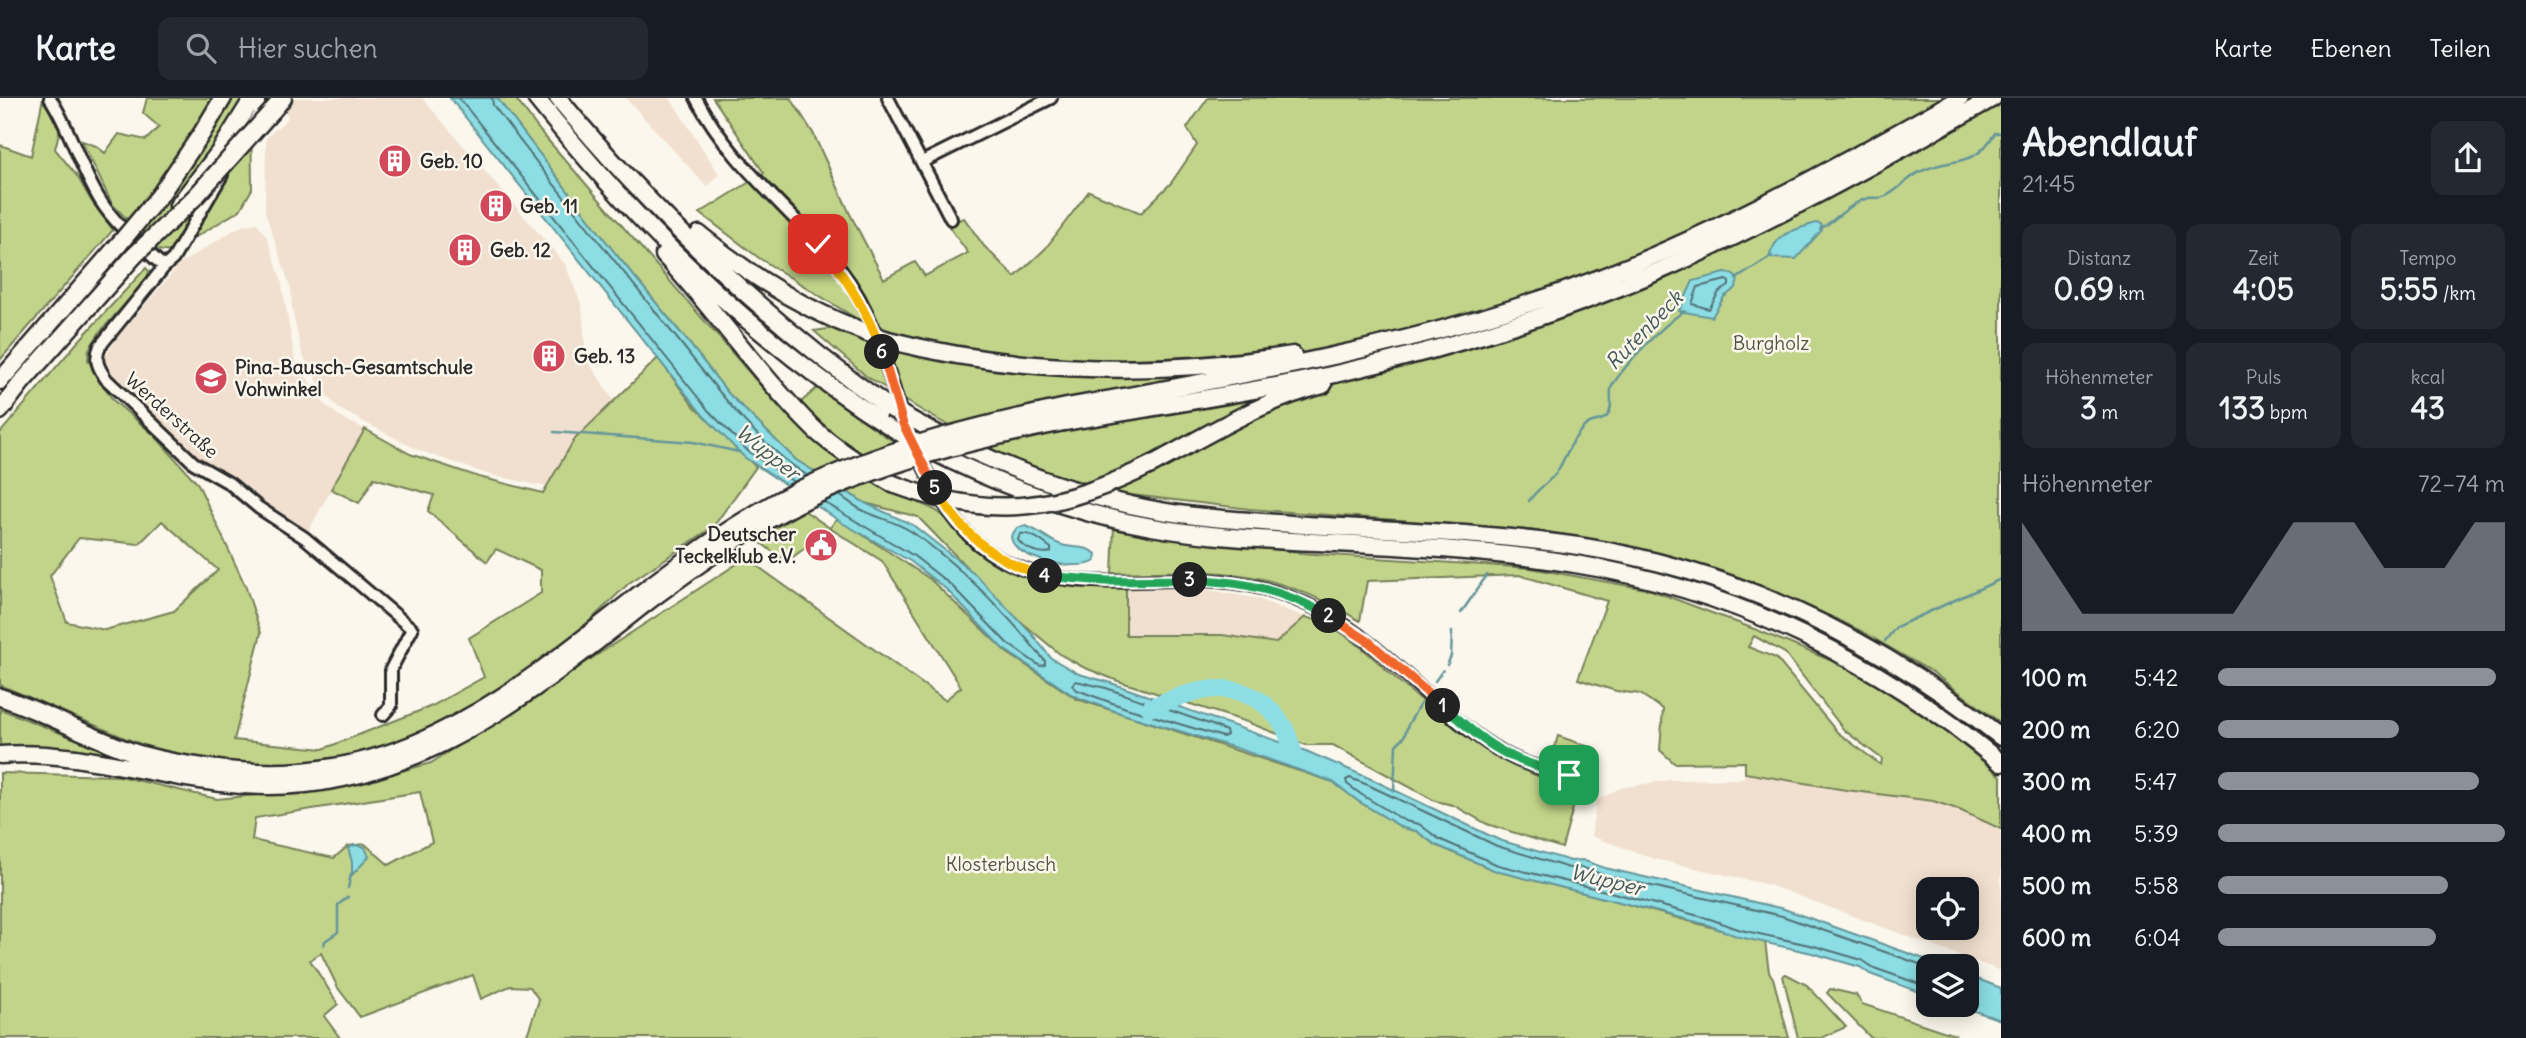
<!DOCTYPE html>
<html lang="de">
<head>
<meta charset="utf-8">
<style>
	body { margin:0; font-family:Delius,sans-serif; background:#242831; color:#f1f3f6; height:100vh; display:flex; flex-direction:column; font-size:26px; white-space:nowrap }
	* { box-sizing:border-box; margin:0 }
	p { font-size:23px; color:#9ea1a6 }
	.icon { flex:none; width:38px; height:38px; fill:none; stroke:currentColor; stroke-width:2; stroke-linecap:round; stroke-linejoin:round }
	.map { position:relative; flex:1; overflow:hidden }
	.details { display:flex; flex-direction:column; background:#171b24; width:525px }
	.details>* { flex:none }
	.fabs { position:absolute; left:1916px; top:779px; display:grid; gap:14px }
	.fabs a { display:grid; place-items:center; width:63px; height:63px; border-radius:14px; background:#171b24; box-shadow:0 4px 18px #0003; font-size:35px }
	.pin { position:absolute; display:grid; place-items:center; width:60px; height:60px; color:#fff; margin:-30px; border-radius:14px; box-shadow:0 4px 10px #0006 }
	.km { position:absolute; width:35px; height:35px; margin:-18px; border-radius:50%; background:#222; color:#fff; font-size:19px; line-height:35px; text-align:center }
	.round { display:grid; place-items:center; flex:none; width:74px; height:74px; border-radius:14px; background:#242831 }
	.overview { display:flex; align-items:center; justify-content:space-between; height:119px; padding:0 21px }
	h1 { font-size:38px; font-weight:800; line-height:52px }
	.stats { display:grid; grid-template-columns:repeat(3,1fr); gap:10px; height:119px; padding:7px 21px }
	.stats div { display:grid; align-content:center; border-radius:14px; background:#242831; text-align:center }
	.stats b { font-size:30px; font-weight:800 }
	.stats small { font-size:19px; font-weight:400 }
	.stats p { font-size:19px }
	.chart { height:196px; padding:14px 21px }
	.chart p { display:flex; justify-content:space-between }
	.chart svg { width:100%; height:126px; margin-top:7px; fill:#8c9099; opacity:.7 }
	ul { padding:0 21px; list-style:none; font-size:23px }
	li { display:grid; grid-template-columns:112px 84px 1fr; align-items:center; height:52px }
	li i { height:18px; border-radius:9px; background:#8c9099 }
	header { display:flex; align-items:center; gap:42px; box-sizing:border-box; height:98px; padding:0 35px; background:#171b24; border-bottom:2px solid #363941 }
	header strong { font-size:33px }
	nav { display:flex; gap:38px; margin-inline-start:auto; font-size:24px }
	.search { width:490px; height:63px; background:#242831; display:flex; align-items:center; gap:18px; box-sizing:border-box; padding:0 24px; border-radius:14px; color:#9ea1a6; font-size:26px }
	main { display:flex; flex:1; min-height:0 }
	.map>svg:first-child { display:block }
</style>
</head>
<body>
<header>
<strong>Karte</strong>
<div class="search"><svg class="icon" aria-label="search" viewBox="0 0 24 24"><circle cx="10" cy="10" r="6"/><path d="M15 15l6 6"/></svg>Hier suchen</div>
<nav><a>Karte</a><a>Ebenen</a><a>Teilen</a></nav>
</header>
<main>
<div class="map">
<svg width="2001" height="940" viewBox="0 0 2001 940">
	<rect width="100%" height="100%" fill="#fbf7ec"/>
	<filter id="ink" filterUnits="userSpaceOnUse"><feTurbulence type="fractalNoise" baseFrequency=".0143" numOctaves="2"/><feDisplacementMap in="SourceGraphic" scale="14" xChannelSelector="R" yChannelSelector="G"/><feConvolveMatrix kernelMatrix="1 2 1 2 8 2 1 2 1" color-interpolation-filters="sRGB"/></filter>
	<g filter="url(#ink)">
		<!-- built -->
		<path fill="#f1e0cf" fill-rule="evenodd" d="M 281,0 L 422,0 L 565,166 L 582,208 L 586,260 L 614,303 L 574,343 L 547,389 L 487,376 L 418,352 L 339,311 L 325,296 L 302,256 L 292,211 L 291,191 L 265,114 L 266,40 L 288,20 Z
			M 626,0 L 670,0 L 719,76 L 707,89 Z
			M 257,125 L 267,139 L 281,181 L 295,262 L 325,307 L 345,322 L 365,331 L 306,437 L 202,366 L 152,320 L 102,265 L 115,242 L 180,166 L 234,132 L 245,127 Z
			M 1126,491 L 1203,491 L 1255,500 L 1305,519 L 1276,545 L 1222,537 L 1126,537 Z
			M 1745,675 L 1846,692 L 1933,703 L 1957,711 L 2001,731 L 2001,873 L 1769,787 L 1655,761 L 1591,738 L 1596,703 L 1620,690 L 1669,682 L 1744,681 ZM 1928,791 L 1967,791 L 1967,830 L 1928,830 Z"/>
		<!-- green -->
		<path fill="#c2d489" stroke="#76805a" stroke-width="2" fill-rule="evenodd" d="M 43,0 L 60,31 L 55,51 L 77,78 L 92,104 L 113,132 L 0,262 L 0,47 L 31,58 Z
			M 147,0 L 251,0 L 252,91 L 240,112 L 171,154 L 158,152 L 112,106 L 82,43 L 96,48 L 105,55 L 119,36 L 146,42 L 159,29 L 143,15 Z
			M 497,0 L 515,0 L 540,33 L 786,317 L 817,290 L 894,344 L 845,364 C 860,373 875,385 890,393 C 905,401 921,405 935,412 C 950,420 960,440 973,451 C 1016,488 1072,489 1126,491 L 1126,537 L 1222,537 L 1276,545 L 1305,519 C 1347,528 1378,566 1410,593 C 1433,613 1457,632 1482,650 C 1508,669 1541,679 1571,690 L 1573,710 L 1562,750 L 1487,726 L 1453,707 L 1435,703 L 1333,647 L 1306,647 L 1247,624 L 1118,583 L 1083,569 L 1061,557 L 1013,517 L 918,419 L 865,405 L 796,362 L 728,295 L 685,240 L 615,155 Z
			M 713,0 L 791,0 L 813,35 L 850,116 L 884,181 L 915,164 L 925,178 L 968,155 L 947,126 L 964,120 L 984,148 L 1015,179 L 1045,151 L 1089,93 L 1141,115 L 1171,85 L 1197,47 L 1187,30 L 1208,0 L 2001,0 L 2001,625 L 1932,574 L 1859,532 L 1765,488 L 1691,464 L 1619,447 L 1543,433 L 1250,411 L 1124,396 L 1058,377 L 995,354 L 921,312 L 866,278 L 814,233 L 865,226 L 759,160 L 700,115 L 764,75 Z
			M 146,170 L 149,173 L 147,181 L 100,234 L 89,251 L 88,262 L 113,302 L 155,338 L 198,386 L 245,487 L 261,535 L 234,642 L 323,651 L 432,608 L 484,579 L 469,540 L 541,495 L 541,472 L 496,451 L 487,464 L 428,413 L 434,397 L 374,380 L 359,405 L 331,391 L 365,331 L 410,356 L 479,379 L 543,395 L 574,342 L 658,260 L 692,306 L 756,369 L 713,429 L 629,485 L 568,544 L 472,609 L 389,652 L 309,669 L 180,661 L 125,640 L 0,587 L 0,335 L 76,246 ZM 162,423 L 218,472 L 174,513 L 105,532 L 67,524 L 50,478 L 79,440 L 139,446 Z
			M 805,413 L 830,430 L 837,420 L 930,481 L 1006,554 L 1077,601 L 1333,684 L 1358,703 L 1403,730 L 1416,733 L 1436,747 L 1496,773 L 1616,803 L 1765,844 L 1769,874 L 1773,880 L 1789,940 L 526,940 L 539,902 L 530,889 L 510,888 L 481,901 L 473,877 L 360,919 L 338,890 L 321,855 L 310,862 L 338,906 L 324,918 L 340,940 L 0,940 L 0,675 L 119,678 L 217,701 L 347,688 L 431,665 L 746,460 L 945,602 L 961,589 L 882,463 L 831,431 L 786,464 L 756,441 ZM 420,694 L 432,744 L 389,767 L 365,746 L 348,748 L 334,760 L 252,742 L 255,720 Z
			M 1114,427 L 1300,455 L 1530,470 L 1651,492 L 1757,532 L 1856,573 L 1948,635 L 2001,678 L 2001,731 L 1957,711 L 1933,703 L 1846,692 L 1745,675 L 1745,664 L 1674,665 L 1660,652 L 1663,611 L 1640,596 L 1616,593 L 1578,581 L 1607,503 L 1519,477 L 1367,483 L 1360,523 C 1268,467 1215,472 1112,475 ZM 1754,538 L 1785,555 L 1844,632 L 1882,661 L 1881,667 L 1837,634 L 1776,560 L 1748,549 Z
			M 0,611 L 136,665 L 0,652 Z
			M 1558,638 L 1590,649 L 1585,664 L 1553,654 Z
			M 1786,876 L 1807,887 L 1846,929 L 1821,940 L 1798,940 L 1783,878 Z
			M 1830,891 L 1856,897 L 1862,906 L 1955,937 L 1953,940 L 1871,940 L 1827,895 Z"/>
		<!-- water -->
		<path fill="#8cdde4" stroke="#65969a" stroke-width="2" d="M 450,0 L 497,0 L 615,155 L 685,240 L 728,295 L 796,362 L 865,405 L 913,427 L 974,475 L 1032,536 L 1051,560 L 1079,576 L 1108,584 L 1306,653 L 1371,681 L 1499,742 L 1571,763 L 1582,762 L 1605,770 L 1784,811 L 1944,868 L 1928,868 L 1928,897 L 1870,876 L 1860,869 L 1812,855 L 1739,839 L 1708,827 L 1616,803 L 1496,773 L 1436,747 L 1416,733 L 1403,730 L 1358,703 L 1333,684 L 1239,651 L 1123,616 L 1074,598 L 1002,550 L 947,492 L 910,463 L 844,426 L 744,359 L 703,317 Z
			M 1816,125 L 1821,126 L 1822,132 L 1796,161 L 1769,160 C 1776,134 1792,133 1816,125 Z
			M 1725,175 L 1732,176 L 1738,181 L 1736,190 L 1724,199 L 1712,219 L 1679,213 L 1693,183 Z
			M 1025,428 C 1039,431 1048,443 1062,447 C 1074,451 1087,447 1096,456 L 1095,463 C 1081,474 1011,462 1011,438 L 1017,430 Z
			M 355,747 L 365,749 L 369,759 L 352,777 L 352,764 L 348,750 Z
			M 1967,877 L 2001,890 L 2001,922 L 1957,907 L 1967,906 Z"/>
		<g fill="none" stroke-linecap="round" stroke-linejoin="round">
			<!-- shore -->
			<path stroke="#527275" stroke-width="2" d="M 459,0 L 708,312 L 749,354 L 794,384
				M 492,0 L 493,7 C 553,87 616,165 679,243 C 717,291 755,344 808,378
				M 1726,182 L 1729,184 L 1729,188 L 1719,194 L 1709,211 L 1692,206 L 1698,189 Z
				M 824,404 L 914,458 L 951,487 L 1007,545 L 1040,568 L 1045,567 L 1045,563 C 1007,516 962,469 912,434 C 897,424 878,420 862,412 C 854,408 847,402 839,397
				M 1020,436 C 1031,434 1042,443 1051,450 L 1051,454 C 1041,457 1024,451 1018,442 Z
				M 1076,583 L 1106,590 L 1212,627 L 1226,633 L 1227,637 L 1223,639 L 1126,610 L 1077,592 L 1072,587 Z
				M 1928,869 L 1782,818 L 1604,777 L 1580,769 L 1569,770 L 1497,748 L 1368,687 L 1350,680 L 1346,682 L 1347,686 L 1362,697 L 1405,723 L 1419,726 L 1439,741 L 1498,767 L 1618,796 L 1710,821 L 1741,832 L 1814,848 L 1862,862 L 1874,870 L 1928,889"/>
			<!-- stream -->
			<path stroke="#65969a" stroke-width="2.5" d="M 1820,131 C 1835,123 1849,106 1865,101 C 1873,98 1879,102 1886,98 C 1899,92 1908,79 1922,73 C 1954,58 1973,72 1995,35 L 2001,35
				M 1736,181 L 1772,158
				M 554,334 L 693,344 L 739,354
				M 1529,403 C 1537,390 1552,383 1558,372 C 1567,357 1572,340 1585,328 C 1592,321 1603,325 1608,317 C 1615,307 1607,295 1613,286 C 1629,262 1660,230 1684,213
				M 1461,515 L 1487,477
				M 1885,543 L 1896,529 L 2001,481
				M 1447,567 L 1451,558 L 1452,534
				M 1435,583 L 1443,572
				M 1394,693 L 1396,647 L 1404,639 L 1408,627 L 1420,606
				M 348,790 L 351,776
				M 324,847 L 325,843 L 338,834 L 338,807 L 348,799"/>
			<!-- river -->
			<path stroke="#8cdde4" stroke-width="18" d="M 1150,610 C 1199,588 1250,575 1284,629 C 1289,638 1292,650 1295,660"/>
			<defs>
				<path id="minor" d="M 50,0 C 71,32 80,70 100,102 C 116,128 142,148 164,169 L 100,248 C 94,262 98,269 106,281 L 194,365 L 229,385 L 259,410 L 305,440 L 412,531 L 391,571 L 391,608 L 383,617
					M 696,0 C 733,70 793,112 840,171 C 874,214 887,268 902,319
					M 888,0 L 951,121
					M 252,27 L 259,16 L 259,0
					M 922,64 L 1051,0
					M 164,169 L 173,161 L 222,77
					M 916,353 C 932,386 949,421 977,445 C 1045,502 1137,477 1217,483 C 1255,485 1290,497 1323,514 C 1391,550 1436,616 1502,654 C 1526,668 1556,675 1582,680"/>
				<path id="highway" d="M 536,0 C 638,128 759,247 899,334
					M 558,0 C 650,112 771,227 890,310
					M 272,13 L 283,0
					M 160,97 L 202,35 L 223,0
					M 178,108 L 220,53 L 253,0
					M 699,136 C 750,178 803,211 865,234
					M 664,157 C 716,213 759,277 814,331 C 838,353 866,369 893,386
					M 888,242 C 1018,276 1160,278 1293,257
					M 0,283 L 120,145
					M 1062,310 C 1234,279 1406,250 1571,191 C 1707,141 1834,71 1960,0
					M 0,313 L 22,284 L 134,158
					M 913,323 C 987,363 1062,394 1145,410 C 1198,421 1252,423 1306,427 C 1397,432 1488,435 1578,448 C 1735,472 1877,541 2001,639
					M 1064,324 C 1153,309 1243,296 1331,277 C 1442,252 1554,218 1659,173 C 1774,123 1884,61 1993,0
					M 926,350 C 998,387 1073,415 1152,429 C 1213,440 1274,442 1335,445 C 1415,449 1496,453 1575,466 C 1733,491 1879,563 2001,665
					M 1155,365 C 1209,336 1263,302 1323,287
					M 0,599 C 49,615 93,642 142,657 C 164,663 187,667 210,670 C 393,696 506,602 641,495
					M 0,657 C 72,651 149,677 221,685 C 394,707 520,605 647,504"/>
			</defs>
			<!-- minor casing -->
			<use href="#minor" stroke="#2b2b2b" stroke-width="16"/>
			<!-- highway casing -->
			<use href="#highway" stroke="#2b2b2b" stroke-width="21"/>
			<!-- minor -->
			<use href="#minor" stroke="#fbf7ec" stroke-width="10"/>
			<!-- highway -->
			<use href="#highway" stroke="#fbf7ec" stroke-width="16"/>
			<defs>
				<path id="highway-bridge" d="M 120,145 L 160,97
					M 134,158 L 196,98 L 272,13
					M 865,234 L 888,242
					M 890,310 L 913,323
					M 899,334 L 924,349
					M 893,386 C 995,424 1060,412 1155,365
					M 641,495 C 691,457 741,421 797,393 C 881,352 971,329 1062,310
					M 647,504 C 696,468 745,432 799,405 C 883,364 973,342 1064,324"/>
			</defs>
			<!-- highway-bridge casing -->
			<use href="#highway-bridge" stroke="#2b2b2b" stroke-width="21" stroke-linecap="butt"/>
			<!-- highway-bridge -->
			<use href="#highway-bridge" stroke="#fbf7ec" stroke-width="16"/>
		</g>
	</g>
	<g fill="none" stroke-linecap="round" stroke-linejoin="round" filter="url(#ink)">
		<defs>
			<path id="split-1" d="M 1443,608 C 1463,625 1482,643 1505,655 C 1525,666 1547,671 1569,677"/>
			<path id="split-2" d="M 1329,518 L 1368,543 L 1443,608"/>
			<path id="split-3" d="M 1190,482 C 1240,482 1286,493 1329,518"/>
			<path id="split-4" d="M 1045,478 L 1105,483 L 1190,482"/>
			<path id="split-5" d="M 935,390 C 960,434 995,465 1045,478"/>
			<path id="split-6" d="M 882,254 L 903,326 L 935,390"/>
			<path id="split-7" d="M 818,146 C 847,179 867,213 882,254"/>
		</defs>
		<!-- split-1 casing -->
		<use href="#split-1" stroke="#fff" stroke-width="14"/>
		<!-- split-2 casing -->
		<use href="#split-2" stroke="#fff" stroke-width="14"/>
		<!-- split-3 casing -->
		<use href="#split-3" stroke="#fff" stroke-width="14"/>
		<!-- split-4 casing -->
		<use href="#split-4" stroke="#fff" stroke-width="14"/>
		<!-- split-5 casing -->
		<use href="#split-5" stroke="#fff" stroke-width="14"/>
		<!-- split-6 casing -->
		<use href="#split-6" stroke="#fff" stroke-width="14"/>
		<!-- split-7 casing -->
		<use href="#split-7" stroke="#fff" stroke-width="14"/>
		<!-- split-1 -->
		<use href="#split-1" stroke="#22a559" stroke-width="9"/>
		<!-- split-2 -->
		<use href="#split-2" stroke="#f0652b" stroke-width="9"/>
		<!-- split-3 -->
		<use href="#split-3" stroke="#22a559" stroke-width="9"/>
		<!-- split-4 -->
		<use href="#split-4" stroke="#22a559" stroke-width="9"/>
		<!-- split-5 -->
		<use href="#split-5" stroke="#f5b400" stroke-width="9"/>
		<!-- split-6 -->
		<use href="#split-6" stroke="#f0652b" stroke-width="9"/>
		<!-- split-7 -->
		<use href="#split-7" stroke="#f5b400" stroke-width="9"/>
	</g>
	<!-- icons -->
	<defs>
		<symbol id="building-disc" viewBox="-11 -11 22 22"><circle r="9.5" fill="#d1495b" stroke="#fbf7ec"/><path d="M-4-6H4V6H1V3H-1V6H-4ZM-2.5-4.3h1.7v1.8h-1.7ZM.8-4.3h1.7v1.8H.8ZM-2.5-1h1.7V.8h-1.7ZM.8-1h1.7V.8H.8Z" fill="#fff"/></symbol>
		<symbol id="school-disc" viewBox="-11 -11 22 22"><circle r="9.5" fill="#d1495b" stroke="#fbf7ec"/><path d="M0-5L7-2L0 1L-7-2ZM-4 1L0 2.5L4 1V4Q0 6-4 4Z" fill="#fff"/></symbol>
		<symbol id="civic-disc" viewBox="-11 -11 22 22"><circle r="9.5" fill="#d1495b" stroke="#fbf7ec"/><path d="M-.6-6.5H3V-4.5H.6V-3L4-1V1h2V6H-6V1h2V-1L-.6-3ZM-1.2 2.5V6h2.4V2.5Z" fill="#fff"/></symbol>
	</defs>
	<g fill-rule="evenodd">
		<use href="#building-disc" x="376" y="44" width="38" height="38"/>
		<use href="#building-disc" x="477" y="89" width="38" height="38"/>
		<use href="#building-disc" x="446" y="133" width="38" height="38"/>
		<use href="#building-disc" x="530" y="239" width="38" height="38"/>
		<use href="#school-disc" x="192" y="261" width="38" height="38"/>
		<use href="#civic-disc" x="802" y="428" width="38" height="38"/>
	</g>
	<g text-anchor="middle" dominant-baseline="central" stroke-width="5" stroke-linejoin="round" paint-order="stroke">
		<!-- poi labels -->
		<g font-size="19" font-weight="bold" fill="#2b2b2b" stroke="#fbf7ec" text-anchor="start">
			<text x="420" y="63">Geb. 10</text>
			<text x="520" y="108">Geb. 11</text>
			<text x="490" y="152">Geb. 12</text>
			<text x="574" y="258">Geb. 13</text>
			<text x="235" y="269">Pina-Bausch-Gesamtschule<tspan x="235" dy="22">Vohwinkel</tspan></text>
			<text x="796" y="436" text-anchor="end">Deutscher<tspan x="796" dy="22">Teckelklub e.V.</tspan></text>
		</g>
		<!-- park labels -->
		<g font-size="19" fill="#515542" stroke="#fbf7ec">
			<text x="1771" y="245">Burgholz</text>
			<text x="1001" y="766">Klosterbusch</text>
		</g>
		<!-- street labels -->
		<g font-size="19" fill="#2b2b2b" stroke="#fbf7ec">
			<text transform="translate(172 317) rotate(42)">Werderstraße</text>
		</g>
		<!-- water labels -->
		<g font-size="21" font-style="italic" fill="#435859" stroke="#fbf7ec">
			<text transform="translate(1644 232) rotate(-46)">Rutenbeck</text>
			<text transform="translate(768 354) rotate(39)">Wupper</text>
			<text transform="translate(1607 782) rotate(14)">Wupper</text>
		</g>
	</g>
</svg>
<div class="fabs">
<a><svg class="icon" aria-label="locate" viewBox="0 0 24 24"><circle cx="12" cy="12" r="6"/><path d="M12 2v4M12 18v4M2 12h4M18 12h4"/></svg></a>
<a><svg class="icon" aria-label="layers" viewBox="0 0 24 24"><path d="M12 4l9 5-9 5-9-5zM3 14l9 5 9-5"/></svg></a>
</div>
<div class="pin" style="left:1569px;top:677px;background:#1e9e55"><svg class="icon" aria-label="arrive" viewBox="0 0 24 24"><path d="M6 21V4h12l-3 4 3 4H6"/></svg></div>
<div class="pin" style="left:818px;top:146px;background:#d93025"><svg class="icon" aria-label="check" viewBox="0 0 24 24"><path d="M5 12l5 5 9-10"/></svg></div>
<b class="km" style="left:1443px;top:608px">1</b>
<b class="km" style="left:1329px;top:518px">2</b>
<b class="km" style="left:1190px;top:482px">3</b>
<b class="km" style="left:1045px;top:478px">4</b>
<b class="km" style="left:935px;top:390px">5</b>
<b class="km" style="left:882px;top:254px">6</b>
</div>
<section class="details">
<div class="overview"><div><h1>Abendlauf</h1><p>21:45</p></div><a class="round"><svg class="icon" aria-label="share" viewBox="0 0 24 24"><path d="M12 15V3M7 8l5-5 5 5M5 13v7h14v-7"/></svg></a></div>
<div class="stats">
<div><p>Distanz</p><b>0.69<small> km</small></b></div>
<div><p>Zeit</p><b>4:05</b></div>
<div><p>Tempo</p><b>5:55<small> /km</small></b></div>
</div>
<div class="stats">
<div><p>Höhenmeter</p><b>3<small> m</small></b></div>
<div><p>Puls</p><b>133<small> bpm</small></b></div>
<div><p>kcal</p><b>43</b></div>
</div>
<div class="chart"><p><span>Höhenmeter</span>72–74 m</p>
<svg viewBox="0 0 160 44" preserveAspectRatio="none"><path d="M0 44V6L10 22L20 38L30 38L40 38L50 38L60 38L70 38L80 22L90 6L100 6L110 6L120 22L130 22L140 22L150 6L160 6V44z"/></svg>
</div>
<ul>
<li><b>100 m</b>5:42<i style="width:97%"></i></li>
<li><b>200 m</b>6:20<i style="width:63%"></i></li>
<li><b>300 m</b>5:47<i style="width:91%"></i></li>
<li><b>400 m</b>5:39<i style="width:100%"></i></li>
<li><b>500 m</b>5:58<i style="width:80%"></i></li>
<li><b>600 m</b>6:04<i style="width:76%"></i></li>
</ul>
</section>
</main>
</body>
</html>
